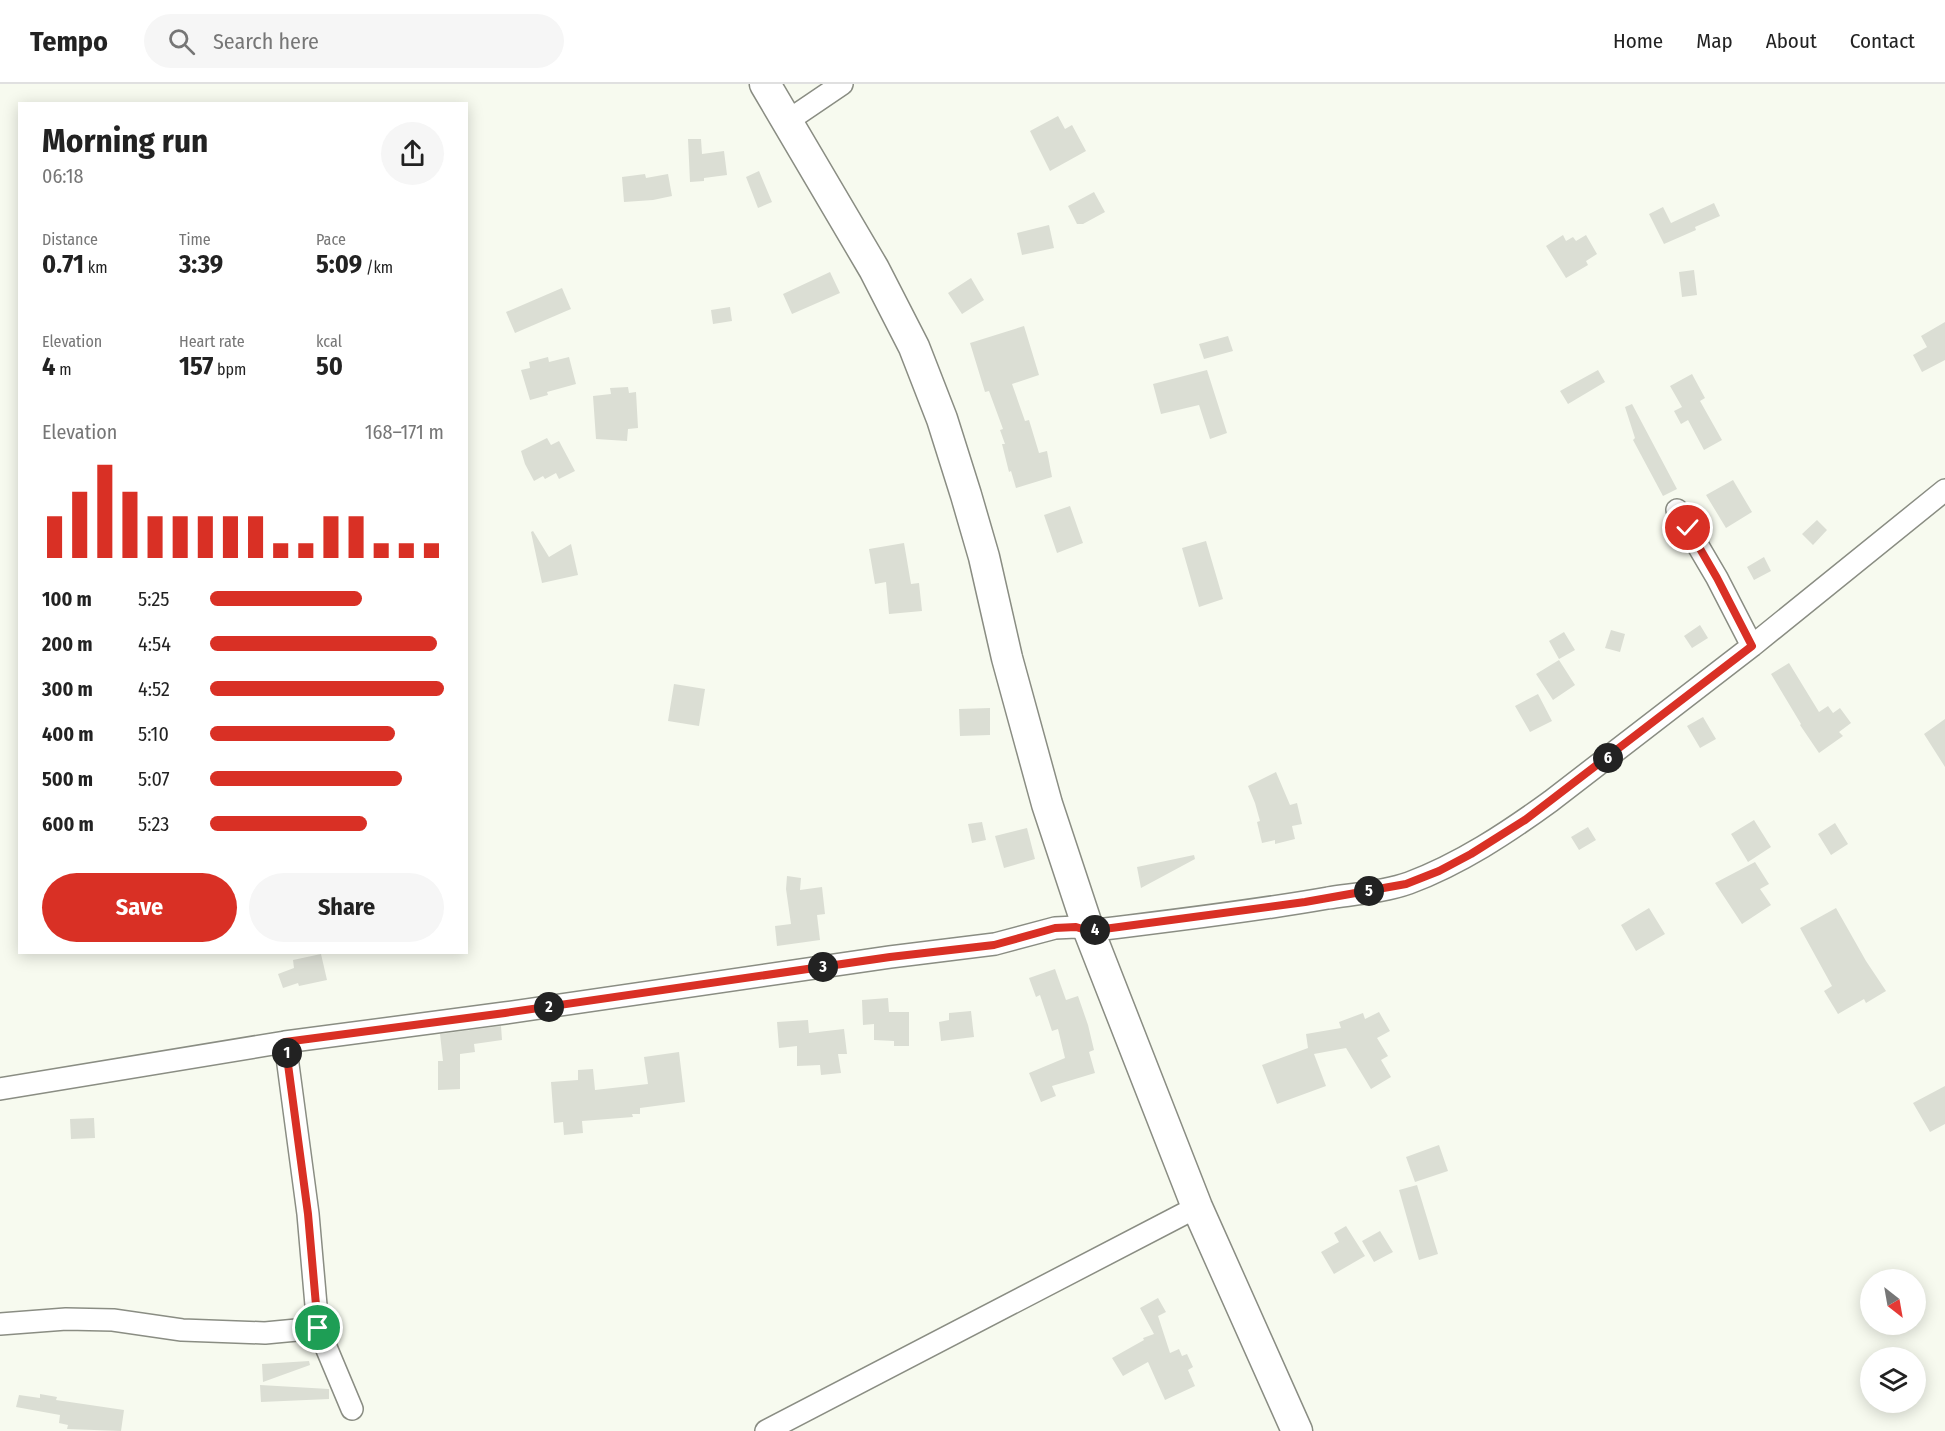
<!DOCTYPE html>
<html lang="en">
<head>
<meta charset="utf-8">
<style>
	body { margin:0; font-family:"Fira Sans Condensed",sans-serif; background:#f6f6f6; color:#222; height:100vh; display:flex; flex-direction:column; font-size:22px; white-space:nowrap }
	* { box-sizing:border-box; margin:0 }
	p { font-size:20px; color:#767676 }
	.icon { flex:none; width:33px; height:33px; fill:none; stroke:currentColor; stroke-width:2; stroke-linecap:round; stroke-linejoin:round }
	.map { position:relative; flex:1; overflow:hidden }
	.panel { position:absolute; left:18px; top:18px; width:450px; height:852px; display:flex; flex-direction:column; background:#fff; border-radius:0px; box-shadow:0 3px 15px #0003 }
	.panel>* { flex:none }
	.needle { width:39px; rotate:149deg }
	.fabs { position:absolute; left:1860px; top:1185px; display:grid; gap:12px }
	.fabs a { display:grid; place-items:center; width:66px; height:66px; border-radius:50%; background:#fff; box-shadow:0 3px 15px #0003; font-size:30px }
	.pin { position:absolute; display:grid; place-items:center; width:51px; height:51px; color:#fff; margin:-26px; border:3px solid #fff; border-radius:50%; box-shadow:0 2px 6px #0007 }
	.km { position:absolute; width:30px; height:30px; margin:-15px; border-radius:50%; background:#222; color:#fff; font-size:16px; line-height:30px; text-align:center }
	.round { display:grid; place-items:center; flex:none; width:63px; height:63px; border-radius:32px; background:#f6f6f6 }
	.overview { display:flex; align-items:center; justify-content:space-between; height:102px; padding:0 24px }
	h1 { font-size:33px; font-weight:700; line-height:45px }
	.stats { display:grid; grid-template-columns:repeat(3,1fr); gap:9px; height:102px; padding:6px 24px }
	.stats div { display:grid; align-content:center }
	.stats b { font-size:26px; font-weight:700 }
	.stats small { font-size:16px; font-weight:400 }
	.stats p { font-size:16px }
	.chart { height:168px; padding:12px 24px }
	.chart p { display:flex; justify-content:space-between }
	.chart svg { width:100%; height:108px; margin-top:6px; stroke:#d93025; stroke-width:6 }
	.button { display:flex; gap:12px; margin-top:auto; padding:12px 24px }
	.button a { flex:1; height:69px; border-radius:36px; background:#d93025; color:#fff; font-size:24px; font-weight:700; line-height:69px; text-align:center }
	.button a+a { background:#f6f6f6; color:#222 }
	ul { padding:0 24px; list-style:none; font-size:20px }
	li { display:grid; grid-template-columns:96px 72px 1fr; align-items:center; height:45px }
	li i { height:15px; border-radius:8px; background:#d93025 }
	header { display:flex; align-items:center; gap:36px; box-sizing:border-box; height:84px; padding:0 30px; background:#fff; border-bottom:2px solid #e0e0e0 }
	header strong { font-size:28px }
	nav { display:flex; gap:33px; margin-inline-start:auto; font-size:21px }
	.search { width:420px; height:54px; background:#f6f6f6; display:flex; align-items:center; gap:15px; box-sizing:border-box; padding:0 21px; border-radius:33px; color:#767676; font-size:22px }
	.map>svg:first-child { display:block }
</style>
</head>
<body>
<header>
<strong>Tempo</strong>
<div class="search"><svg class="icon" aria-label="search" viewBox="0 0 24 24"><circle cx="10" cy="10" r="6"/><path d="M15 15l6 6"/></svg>Search here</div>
<nav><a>Home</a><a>Map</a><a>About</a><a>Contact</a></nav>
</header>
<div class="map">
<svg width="1945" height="1347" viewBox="0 0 1945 1347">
	<rect width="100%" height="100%" fill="#f7faef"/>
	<!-- building -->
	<path fill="#dbded4" d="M 1058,32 L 1065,45 L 1072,41 L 1086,67 L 1050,87 L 1030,47 Z
		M 688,55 L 701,55 L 702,70 L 724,67 L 727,91 L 704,94 L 704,97 L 690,98 Z
		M 759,87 L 772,118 L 758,124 L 746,93 Z
		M 645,90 L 646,94 L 668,90 L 672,112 L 653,116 L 624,118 L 622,93 Z
		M 1094,108 L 1105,128 L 1083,140 L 1077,140 L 1068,122 Z
		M 1714,119 L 1720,132 L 1695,143 L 1696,146 L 1664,160 L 1649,130 L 1663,123 L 1671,139 Z
		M 1049,141 L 1054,164 L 1022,171 L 1017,149 Z
		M 1563,151 L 1566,157 L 1573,153 L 1576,157 L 1586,151 L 1597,170 L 1586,177 L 1588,181 L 1566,194 L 1546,162 Z
		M 1694,186 L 1697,211 L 1682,213 L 1679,188 Z
		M 830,188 L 840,209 L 792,230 L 783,210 Z
		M 971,194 L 984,216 L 962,230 L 948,209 Z
		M 562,204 L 571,225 L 515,249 L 506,228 Z
		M 730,223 L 732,237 L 713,240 L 711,226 Z
		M 1945,238 L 1945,276 L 1922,288 L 1913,271 L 1927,263 L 1921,252 Z
		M 1024,242 L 1039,291 L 1012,300 L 1025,337 L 1029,336 L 1039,369 L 1047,367 L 1052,393 L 1016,404 L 1011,387 L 1009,388 L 1002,360 L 1005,360 L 1000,346 L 1003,345 L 989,307 L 985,308 L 970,259 Z
		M 1228,252 L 1233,267 L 1204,275 L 1199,260 Z
		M 548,273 L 549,278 L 569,273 L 576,300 L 547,308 L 548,311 L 530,316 L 521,286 L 530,284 L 529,278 Z
		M 1207,286 L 1227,349 L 1210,355 L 1199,321 L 1161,330 L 1153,300 Z
		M 1598,286 L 1605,298 L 1568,320 L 1560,307 Z
		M 1692,290 L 1705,314 L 1700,317 L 1722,356 L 1704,366 L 1688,336 L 1681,340 L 1674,327 L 1682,323 L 1670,302 Z
		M 628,303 L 629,309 L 636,308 L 638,344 L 628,345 L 627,357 L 596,355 L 593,312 L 611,310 L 610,304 Z
		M 1632,320 L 1677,405 L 1663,412 L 1633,356 L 1635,354 L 1625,323 Z
		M 547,354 L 551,361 L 559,357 L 575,387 L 559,395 L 556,389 L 545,395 L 543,392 L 534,397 L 525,380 L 521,367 Z
		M 1733,396 L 1752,428 L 1726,444 L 1706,411 Z
		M 1070,422 L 1083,459 L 1057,469 L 1044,431 Z
		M 1817,436 L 1827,446 L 1813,461 L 1802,450 Z
		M 533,447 L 549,473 L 571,460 L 578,491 L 542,499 L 531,448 Z
		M 1206,457 L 1223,515 L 1199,523 L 1182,464 Z
		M 904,459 L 911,500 L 919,499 L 922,527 L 889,530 L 886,498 L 875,500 L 869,465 Z
		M 1764,473 L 1771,487 L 1754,496 L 1747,483 Z
		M 1700,541 L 1708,554 L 1692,564 L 1684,552 Z
		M 1611,546 L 1625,550 L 1620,568 L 1605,564 Z
		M 1564,548 L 1575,566 L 1559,575 L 1549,557 Z
		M 1559,576 L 1575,601 L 1553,616 L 1536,590 Z
		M 1789,579 L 1819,628 L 1828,622 L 1833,629 L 1840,624 L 1851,639 L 1839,648 L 1843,652 L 1819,669 L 1800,641 L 1801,640 L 1771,590 Z
		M 674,600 L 705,605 L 699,642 L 668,637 Z
		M 1538,610 L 1552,637 L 1530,648 L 1515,622 Z
		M 990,624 L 990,651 L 960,652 L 959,625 Z
		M 1703,633 L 1716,655 L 1700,664 L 1687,642 Z
		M 1945,635 L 1945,683 L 1924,650 Z
		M 1276,688 L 1290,721 L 1297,719 L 1302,740 L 1292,742 L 1295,755 L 1275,760 L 1275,756 L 1262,759 L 1257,738 L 1260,737 L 1255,719 L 1248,702 Z
		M 1754,736 L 1771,763 L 1748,778 L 1731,750 Z
		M 982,738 L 986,756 L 972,759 L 968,740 Z
		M 1835,739 L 1848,760 L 1831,771 L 1818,750 Z
		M 1588,743 L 1596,756 L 1579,766 L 1571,753 Z
		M 1027,744 L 1035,775 L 1004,784 L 995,752 Z
		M 1194,771 L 1195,775 L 1141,804 L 1137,783 Z
		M 1755,778 L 1769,800 L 1760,805 L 1771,821 L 1742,840 L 1715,799 Z
		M 787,792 L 801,794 L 800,806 L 822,803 L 825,830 L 817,831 L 820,856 L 777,862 L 775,842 L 791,840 L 786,805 Z
		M 1649,824 L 1665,850 L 1636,867 L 1621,841 Z
		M 1836,824 L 1866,877 L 1886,907 L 1866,919 L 1864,915 L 1838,930 L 1824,907 L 1832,902 L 1800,844 Z
		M 321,870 L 327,896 L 299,902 L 298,899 L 283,904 L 278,890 L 294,884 L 293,876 Z
		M 1055,885 L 1066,916 L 1078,912 L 1088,941 L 1094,966 L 1089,968 L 1095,989 L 1052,1002 L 1056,1012 L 1041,1018 L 1029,989 L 1065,974 L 1058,945 L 1052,947 L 1040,911 L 1036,913 L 1029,894 Z
		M 888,914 L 889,928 L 909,928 L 909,962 L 894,962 L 894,957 L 874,956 L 874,940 L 863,941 L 862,916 Z
		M 971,927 L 974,953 L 941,957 L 939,938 L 949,936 L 949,929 Z
		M 1379,928 L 1390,947 L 1377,954 L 1388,972 L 1381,976 L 1391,993 L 1371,1005 L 1346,964 L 1314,970 L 1326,1002 L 1277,1020 L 1262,981 L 1308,964 L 1306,950 L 1341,944 L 1339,938 L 1363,929 L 1365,935 Z
		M 808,936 L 809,949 L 844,945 L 847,970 L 838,970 L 841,989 L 821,991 L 820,981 L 797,982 L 797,962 L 779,964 L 777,938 Z
		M 501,942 L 502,956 L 474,960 L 475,968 L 460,970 L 460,1005 L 438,1006 L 438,977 L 443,977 L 440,950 Z
		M 679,968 L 685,1018 L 640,1024 L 640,1030 L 632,1030 L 633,1033 L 582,1037 L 583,1049 L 564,1051 L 563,1038 L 554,1039 L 551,998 L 578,996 L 578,986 L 593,985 L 595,1006 L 648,1000 L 644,973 Z
		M 1945,1002 L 1945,1040 L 1930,1048 L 1913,1019 Z
		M 94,1034 L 95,1054 L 71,1055 L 70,1035 Z
		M 1439,1061 L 1448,1087 L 1415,1098 L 1406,1073 Z
		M 1417,1101 L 1438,1170 L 1419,1176 L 1399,1106 Z
		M 1346,1142 L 1365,1172 L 1334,1190 L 1321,1168 L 1339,1158 L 1334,1149 Z
		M 1380,1147 L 1393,1168 L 1374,1178 L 1362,1157 Z
		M 1158,1214 L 1166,1228 L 1158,1232 L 1170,1269 L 1179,1265 L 1182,1272 L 1187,1270 L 1193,1283 L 1188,1286 L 1195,1302 L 1165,1316 L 1148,1278 L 1123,1292 L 1112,1274 L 1144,1256 L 1143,1254 L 1154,1250 L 1140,1224 Z
		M 309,1277 L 310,1281 L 263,1298 L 262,1280 Z
		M 260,1301 L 329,1305 L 329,1315 L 261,1318 Z
		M 40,1310 L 57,1313 L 56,1316 L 124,1326 L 121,1347 L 67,1345 L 68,1341 L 59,1339 L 60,1331 L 16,1323 L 19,1311 L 40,1314 Z"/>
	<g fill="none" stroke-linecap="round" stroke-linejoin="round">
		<defs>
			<path id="street" d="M 786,38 L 842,0
				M 1677,426 L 1717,494 L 1752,562
				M 285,958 L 308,1130 L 318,1244 L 352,1325
				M 0,1005 L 285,958 L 505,929 L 890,873 L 995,860 L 1055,844 L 1076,843 L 1089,847 C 1169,837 1249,828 1328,814 C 1354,810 1384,808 1409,799 C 1460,780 1507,749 1551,717 L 1752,562 L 1945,406
				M 0,1240 L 66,1235 L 113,1236 L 182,1246 L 265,1249 L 318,1244
				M 766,1347 L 1197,1123"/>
			<path id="secondary" d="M 765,0 L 874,185 L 914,263 L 942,335 L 966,411 L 984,473 L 1007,574 L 1047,720 L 1089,847 L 1197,1123 L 1297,1347"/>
		</defs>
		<!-- street casing -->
		<use href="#street" stroke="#8a8d83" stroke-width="24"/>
		<!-- secondary casing -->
		<use href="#secondary" stroke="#8a8d83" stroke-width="33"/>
		<!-- street -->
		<use href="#street" stroke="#fff" stroke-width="21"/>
		<!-- secondary -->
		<use href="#secondary" stroke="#fff" stroke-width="30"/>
	</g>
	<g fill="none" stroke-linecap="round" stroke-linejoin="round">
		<defs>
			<path id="route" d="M 318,1244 L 308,1130 L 285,958 L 505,929 L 890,873 L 994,861 L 1055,844 L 1076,843 L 1089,847 L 1305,818 L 1406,800 L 1439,787 L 1471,770 L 1525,736 L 1752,562 L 1717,494 L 1688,444"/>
		</defs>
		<!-- route casing -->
		<use href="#route" stroke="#fff" stroke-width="12"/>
		<!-- route -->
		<use href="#route" stroke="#d93025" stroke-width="8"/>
	</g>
</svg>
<div class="fabs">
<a><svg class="needle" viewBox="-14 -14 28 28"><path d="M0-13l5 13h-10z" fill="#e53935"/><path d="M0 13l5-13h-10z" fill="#767676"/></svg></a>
<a><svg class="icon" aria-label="layers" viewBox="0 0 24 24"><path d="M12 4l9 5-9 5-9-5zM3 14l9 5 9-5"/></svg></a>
</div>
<div class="pin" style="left:318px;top:1244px;background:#1e9e55"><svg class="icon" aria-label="arrive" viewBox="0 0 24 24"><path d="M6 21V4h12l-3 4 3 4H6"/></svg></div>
<div class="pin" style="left:1688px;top:444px;background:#d93025"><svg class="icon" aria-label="check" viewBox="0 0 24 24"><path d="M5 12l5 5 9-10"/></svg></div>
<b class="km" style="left:287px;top:969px">1</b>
<b class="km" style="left:549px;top:923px">2</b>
<b class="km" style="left:823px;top:883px">3</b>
<b class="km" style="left:1095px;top:846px">4</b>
<b class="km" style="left:1369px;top:807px">5</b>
<b class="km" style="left:1608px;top:674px">6</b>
<section class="panel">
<div class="overview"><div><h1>Morning run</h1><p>06:18</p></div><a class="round"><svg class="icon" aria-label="share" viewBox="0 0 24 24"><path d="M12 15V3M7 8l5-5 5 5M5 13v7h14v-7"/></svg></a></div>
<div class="stats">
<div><p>Distance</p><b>0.71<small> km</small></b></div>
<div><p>Time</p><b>3:39</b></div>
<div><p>Pace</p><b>5:09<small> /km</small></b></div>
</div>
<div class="stats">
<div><p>Elevation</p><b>4<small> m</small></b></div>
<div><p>Heart rate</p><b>157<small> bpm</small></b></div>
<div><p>kcal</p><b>50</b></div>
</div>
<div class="chart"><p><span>Elevation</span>168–171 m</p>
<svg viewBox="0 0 160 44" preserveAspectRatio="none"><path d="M5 44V27M15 44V17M25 44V6M35 44V17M45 44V27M55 44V27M65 44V27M75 44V27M85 44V27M95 44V38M105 44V38M115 44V27M125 44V27M135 44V38M145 44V38M155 44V38"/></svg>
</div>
<ul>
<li><b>100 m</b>5:25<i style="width:65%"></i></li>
<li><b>200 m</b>4:54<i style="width:97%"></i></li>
<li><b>300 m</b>4:52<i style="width:100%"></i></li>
<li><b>400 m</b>5:10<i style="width:79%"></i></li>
<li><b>500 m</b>5:07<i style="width:82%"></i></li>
<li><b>600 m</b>5:23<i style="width:67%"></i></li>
</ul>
<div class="button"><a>Save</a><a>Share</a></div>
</section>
</div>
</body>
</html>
